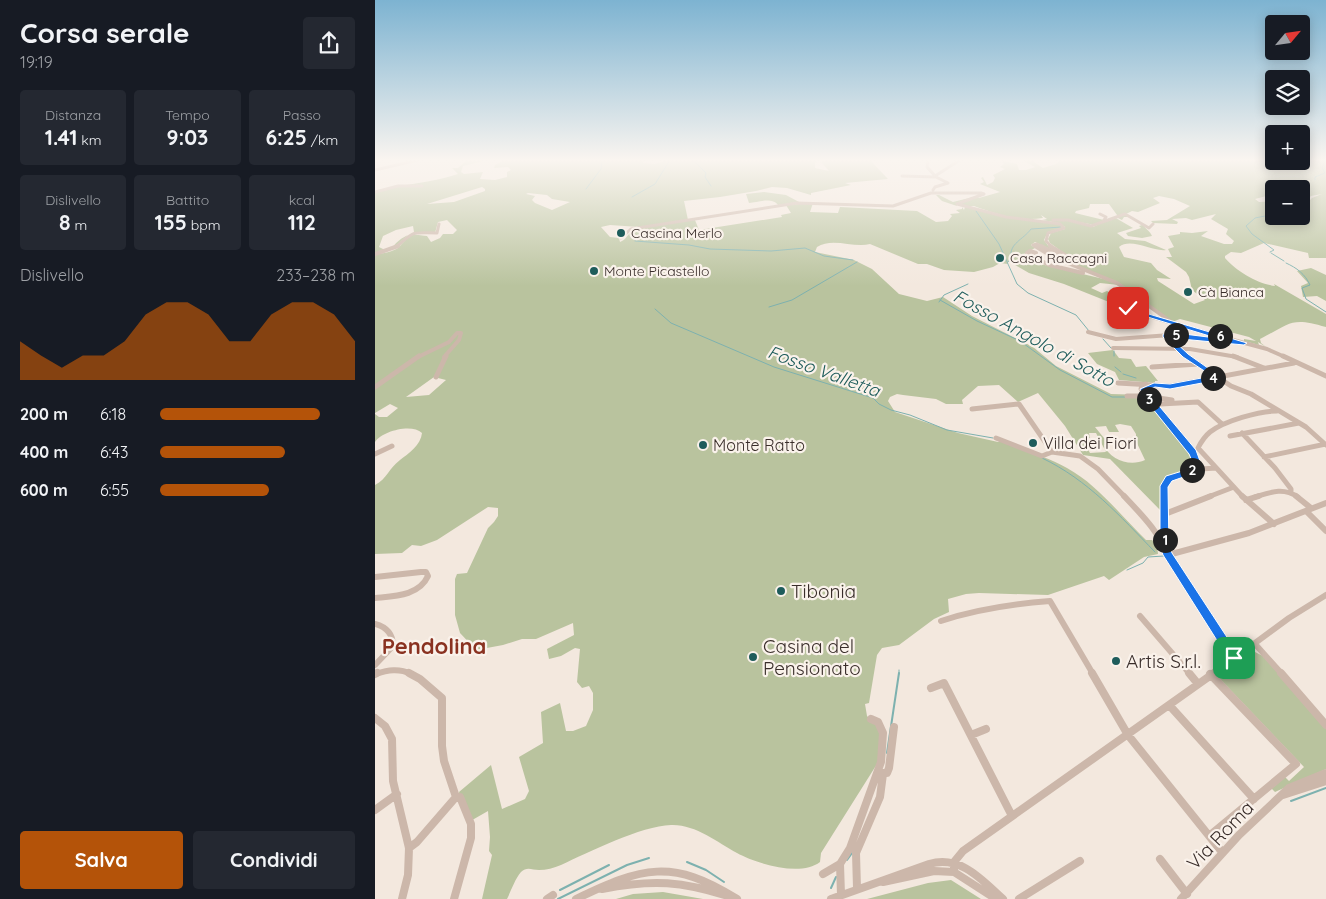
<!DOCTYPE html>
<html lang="it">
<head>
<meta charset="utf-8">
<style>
	body { margin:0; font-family:Quicksand,sans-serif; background:#242831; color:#f1f3f6; height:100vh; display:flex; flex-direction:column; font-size:19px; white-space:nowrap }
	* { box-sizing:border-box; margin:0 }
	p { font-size:16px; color:#9ea1a6 }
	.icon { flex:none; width:28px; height:28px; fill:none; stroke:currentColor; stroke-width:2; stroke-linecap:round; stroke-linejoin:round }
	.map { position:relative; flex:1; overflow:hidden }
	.sheet { display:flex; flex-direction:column; background:#171b24; width:375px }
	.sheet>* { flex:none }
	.needle { width:32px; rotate:61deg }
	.fabs { position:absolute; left:890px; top:15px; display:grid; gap:10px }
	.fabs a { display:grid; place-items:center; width:45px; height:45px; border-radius:5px; background:#171b24; box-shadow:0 2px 12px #0003; font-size:25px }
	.pin { position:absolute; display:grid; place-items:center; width:42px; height:42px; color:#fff; margin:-21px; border-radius:10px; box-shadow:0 2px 8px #0006 }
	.km { position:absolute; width:25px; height:25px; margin:-12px; border-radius:50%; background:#222; color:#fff; font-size:14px; line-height:25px; text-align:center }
	.round { display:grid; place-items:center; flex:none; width:52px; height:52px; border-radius:5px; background:#242831 }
	.head { display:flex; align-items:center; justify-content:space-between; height:85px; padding:0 20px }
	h1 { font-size:28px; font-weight:700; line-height:38px }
	.figures { display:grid; grid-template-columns:repeat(3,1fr); gap:8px; height:85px; padding:5px 20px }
	.figures div { display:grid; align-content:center; border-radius:5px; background:#242831; text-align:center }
	.figures b { font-size:21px; font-weight:700 }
	.figures small { font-size:14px; font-weight:400 }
	.figures p { font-size:14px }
	.chart { height:140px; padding:10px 20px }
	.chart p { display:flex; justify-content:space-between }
	.chart svg { width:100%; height:90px; margin-top:5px; fill:#b45309; opacity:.7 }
	.cta { display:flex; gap:10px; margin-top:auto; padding:10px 20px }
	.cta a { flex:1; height:58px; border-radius:5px; background:#b45309; color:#fff; font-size:20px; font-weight:700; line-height:58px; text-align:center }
	.cta a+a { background:#242831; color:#f1f3f6 }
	ul { padding:0 20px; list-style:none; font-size:16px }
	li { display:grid; grid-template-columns:80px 60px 1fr; align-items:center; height:38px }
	li i { height:12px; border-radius:6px; background:#b45309 }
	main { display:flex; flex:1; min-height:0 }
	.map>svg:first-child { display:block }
</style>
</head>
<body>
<main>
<section class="sheet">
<div class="head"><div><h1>Corsa serale</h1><p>19:19</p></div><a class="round"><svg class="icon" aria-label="share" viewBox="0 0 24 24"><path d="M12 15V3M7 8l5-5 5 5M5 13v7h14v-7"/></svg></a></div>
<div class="figures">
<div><p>Distanza</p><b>1.41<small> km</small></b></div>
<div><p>Tempo</p><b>9:03</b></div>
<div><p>Passo</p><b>6:25<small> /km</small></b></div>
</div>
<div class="figures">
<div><p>Dislivello</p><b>8<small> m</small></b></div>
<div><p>Battito</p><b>155<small> bpm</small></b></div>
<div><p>kcal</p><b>112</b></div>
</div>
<div class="chart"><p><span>Dislivello</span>233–238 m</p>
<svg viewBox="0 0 160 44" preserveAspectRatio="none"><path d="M0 44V25L10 32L20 38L30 32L40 32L50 25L60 12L70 6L80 6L90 12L100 25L110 25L120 12L130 6L140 6L150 12L160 25V44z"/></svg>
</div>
<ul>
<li><b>200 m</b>6:18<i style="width:82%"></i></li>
<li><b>400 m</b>6:43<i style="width:64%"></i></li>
<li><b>600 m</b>6:55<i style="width:56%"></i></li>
</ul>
<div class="cta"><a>Salva</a><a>Condividi</a></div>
</section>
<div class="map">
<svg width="951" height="899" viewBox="0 0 951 899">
	<rect width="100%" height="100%" fill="#f3e8de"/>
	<!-- green -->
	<path fill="#b9c39e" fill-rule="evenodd" d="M 92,160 L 113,160 L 88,166 L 86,172 L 89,174 L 108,172 L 105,179 L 120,180 L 132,177 L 132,172 L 136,170 L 133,167 L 119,168 L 120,165 L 129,160 L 267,160 L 269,161 L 268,163 L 280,164 L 292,160 L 443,160 L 440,163 L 440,168 L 454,171 L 446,162 L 449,160 L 495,160 L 513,179 L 470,183 L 476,185 L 436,193 L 436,195 L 412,188 L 397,187 L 381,191 L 345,197 L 309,201 L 313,220 L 264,227 L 235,225 L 226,227 L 235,237 L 244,238 L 245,242 C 251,240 252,235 257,231 C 267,225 307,222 320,220 L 324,230 L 407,217 L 406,215 L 416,213 L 411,205 L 438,203 L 435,212 L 463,213 L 465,207 L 542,211 L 561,222 L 573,221 L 577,216 L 575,214 L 585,213 L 581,210 L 587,209 L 587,207 L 589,210 L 590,207 L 584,205 L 586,201 L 581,204 L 582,206 L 567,201 L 561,195 L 564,195 L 578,202 L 606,195 L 605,193 L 608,194 L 602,197 L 604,198 L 625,192 L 605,184 L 609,182 L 606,178 L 608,177 L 612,185 L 618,182 L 620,178 L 618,175 L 630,169 L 625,167 L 629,164 L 627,162 L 629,161 L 642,164 L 644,170 L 651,170 L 660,167 L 647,160 L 661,160 L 659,162 L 668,168 L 681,164 L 686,160 L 951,160 L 951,258 L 934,258 L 933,253 L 889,243 L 866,253 L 856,252 L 850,256 L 850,258 C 861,271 883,284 900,286 L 899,284 L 951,314 L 951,327 C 915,316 915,324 885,339 L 886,343 L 891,347 L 883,342 L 884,345 L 869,341 L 869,339 L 881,341 L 874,337 L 805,319 L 797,322 L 744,284 L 698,265 L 660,246 L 662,245 L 686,257 L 693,256 L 675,243 L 673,239 L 676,233 L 690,229 L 690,227 L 684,223 L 667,220 L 672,219 L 666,215 L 668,218 C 644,222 621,214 599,206 L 594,206 L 633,218 L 685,224 L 688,226 L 686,228 L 673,232 L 669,240 L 674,247 L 688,255 L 660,242 L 656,245 L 660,248 L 647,255 L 661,263 L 733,280 L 744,285 L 725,283 L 716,288 L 727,293 L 732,291 L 750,300 L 744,306 L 689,284 L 654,273 L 633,261 L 633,264 L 625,263 L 618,267 L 599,272 L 569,270 L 552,264 L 543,264 L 495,244 C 478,248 457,237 442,247 L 440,252 L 479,260 L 497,269 L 524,294 L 552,301 L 568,297 L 597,316 L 658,347 L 681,366 L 736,394 L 769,395 L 816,452 C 827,477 798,470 788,482 L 787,512 L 735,459 L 708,455 L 690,426 L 663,393 L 643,402 L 624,385 L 603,386 L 587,400 L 588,404 L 571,404 L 561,399 L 528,395 L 522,394 L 515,397 L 513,401 L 520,412 L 583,433 L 623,442 L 625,441 C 648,451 671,456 692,468 C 723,485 746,516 771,540 L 777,540 L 782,545 L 783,554 L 769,557 L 734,580 L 729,576 L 673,595 L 604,593 L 591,594 L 573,599 L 574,612 L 559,619 L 524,645 L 507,648 L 502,655 L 494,703 L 490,704 L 492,716 L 506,730 L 504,757 L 502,764 L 446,853 L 445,862 C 426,877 382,864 362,853 C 342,842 320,824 296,825 C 266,826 214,852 186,865 C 179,868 171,870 164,870 C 157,870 152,866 146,872 C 140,879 136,891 132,899 L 107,899 L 117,855 L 114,851 L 115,837 L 113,811 L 92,823 L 84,792 L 116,765 L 127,809 L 150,799 L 154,791 L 144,757 L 168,743 L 166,712 L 185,703 L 191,731 L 198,731 L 211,726 L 218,710 L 218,693 L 214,686 L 207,688 L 202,682 L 205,649 L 200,648 L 186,656 L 174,659 L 172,649 L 199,635 L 198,623 L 161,639 L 147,639 L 128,645 L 101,650 L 85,633 L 80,615 L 80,579 L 82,574 L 92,573 L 113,528 L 119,522 L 123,516 L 123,508 L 113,507 L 62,540 L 46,546 L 37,545 L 27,553 L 0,554 L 0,485 C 12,479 14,468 25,460 C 33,454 46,445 47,433 C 37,423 7,431 0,442 L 0,414 L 4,417 L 12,417 L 23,408 L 15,404 L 0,413 L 0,255 C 7,253 19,252 24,247 C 38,233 30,234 52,236 L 56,242 L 65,238 L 68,234 L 78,234 L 82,230 L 72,220 L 63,222 L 60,233 L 39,232 L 38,226 L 21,230 L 8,236 L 4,247 L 10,250 L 18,247 C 20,243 28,237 33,235 L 19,248 L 0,253 L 0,191 C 29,184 56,183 83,174 L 77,168 L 83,168 ZM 107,187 L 110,189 L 110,191 L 79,202 L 52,204 ZM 899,189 L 926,189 L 926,204 L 936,196 L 947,194 L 937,198 L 932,203 L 926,205 L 926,216 L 899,216 L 899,201 L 884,202 L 880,199 L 899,194 ZM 153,193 L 172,195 L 177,199 L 195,202 L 177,210 L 160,203 L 157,200 L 160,196 L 151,194 ZM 784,196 L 799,199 L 815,206 L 792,220 L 776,221 L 778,223 L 802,224 L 803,222 L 797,219 L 811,218 L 817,220 L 841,214 L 836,219 L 853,229 L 851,234 L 859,241 L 857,244 L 849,244 L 826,236 L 833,231 L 817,233 L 805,232 L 805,234 L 793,236 L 799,247 L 793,249 L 797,257 L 791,257 L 811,272 L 814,277 L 817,290 L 830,300 L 819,304 L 783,281 L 782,278 L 796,279 L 782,270 L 776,263 L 749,257 L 744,247 C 756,237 777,252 791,250 L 770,241 L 750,239 L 742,233 L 758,228 L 739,217 L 718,227 L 695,221 L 677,220 L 687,219 L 720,225 L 729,220 L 700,213 L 701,211 L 714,208 L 715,204 L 734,204 L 742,215 L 747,215 L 741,217 L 747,220 L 749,217 L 755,217 L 767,225 L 764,226 L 766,228 L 751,233 L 753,236 L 767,238 L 777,236 C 775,231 771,229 768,225 L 751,214 L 757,211 L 763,212 L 785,203 L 778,198 ZM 59,377 L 71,380 L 54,395 L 31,397 ZM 745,424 L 756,426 L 761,434 L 761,441 L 770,460 C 755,467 735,460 729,445 L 740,444 L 737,438 L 729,438 L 720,427 L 731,426 L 734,432 L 744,432 L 740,425 ZM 714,433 L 721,433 L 731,452 L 715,453 L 707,439 L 715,438 Z
		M 389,192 L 411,195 L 424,202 L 403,205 C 397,197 383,202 374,203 L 371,194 Z
		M 936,268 L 951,275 L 951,301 L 942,296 L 928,297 L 926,286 L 933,283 L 922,271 Z
		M 738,350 L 744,358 L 756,359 L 761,367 L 771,366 L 783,381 L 780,381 L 780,383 L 744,380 L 740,372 L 722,364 L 713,353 Z
		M 880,652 L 888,656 L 951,727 L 951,769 L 900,792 L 896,788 L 910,777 L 914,781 L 929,767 L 844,678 Z
		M 576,880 L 606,899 L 492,899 L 553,883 Z
		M 288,892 L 328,899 L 241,899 L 258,894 Z"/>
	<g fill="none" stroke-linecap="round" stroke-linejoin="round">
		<!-- stream-far1 -->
		<path stroke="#7db1af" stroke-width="1" d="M 318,160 L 331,173 L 330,177 L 336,186
			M 940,180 L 940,177 L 950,173 L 947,168 L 950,160
			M 211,189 L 226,169 L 227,160
			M 257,197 L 280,184 L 295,160
			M 601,211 L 624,244 L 642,284 L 653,293 L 701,315 L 714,331
			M 890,216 L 880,218 L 871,226 L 877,234 L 899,250 L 895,252
			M 260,241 L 314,245 L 335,249 L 396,251 L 430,248 L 449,256 L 478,260
			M 896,253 L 909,261
			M 633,262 L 636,258 C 634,243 648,240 656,229 L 687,227
			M 911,263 C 922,268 930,274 935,285 L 927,288 L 931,299 L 951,312
			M 565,300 L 602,321 L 645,341 L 685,370 L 737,397 L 751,397
			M 564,302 L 569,295 L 593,284
			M 394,307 L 417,300 L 482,262
			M 280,309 L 296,323 L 399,367 L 498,398 L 504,404 L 516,410 L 535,415 L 572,430 L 618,438
			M 728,339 L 736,348
			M 739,351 L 739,356
			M 740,367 L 746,372
			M 748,374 L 761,378
			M 667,458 C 713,480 745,516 780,552
			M 752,570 L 768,563 L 773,557 L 789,556
			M 524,674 L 524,670"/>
		<!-- stream -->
		<path stroke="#7db1af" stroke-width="2" d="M 512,753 L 524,673
			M 916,801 L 951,788
			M 472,860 L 477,853
			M 312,862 L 331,870 L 349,882
			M 456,888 L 461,877
			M 185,890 L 234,865
			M 183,899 L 252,865 L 274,858"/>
		<!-- minor-far4 -->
		<path stroke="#ccb7aa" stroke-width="3" d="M 553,160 L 552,167 L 561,177 L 573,183 L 560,187 L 558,190
			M 291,161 L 293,160
			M 0,170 L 43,160
			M 527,176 L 561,177
			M 560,176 L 585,160
			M 0,192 L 23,186 L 47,186
			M 725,214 L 731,217 L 729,220
			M 678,220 L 693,220 L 716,226 L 750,214 L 774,228 L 778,224
			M 246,238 L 256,229 L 422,203 L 518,206 L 556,193 L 606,193 L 609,194 L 582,204 L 631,217 L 685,224 L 689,228 L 673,233 L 671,241 L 677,247
			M 21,247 C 40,230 36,233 62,233 L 64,224
			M 662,247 L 658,245 L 662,244 L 668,247"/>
		<!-- minor-far3 -->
		<path stroke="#ccb7aa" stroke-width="4" d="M 660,246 L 678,257 L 742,283 L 799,324 L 892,349 L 910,357
			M 666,246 L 685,256
			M 675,246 L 690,255
			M 652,253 L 674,265 L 708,273
			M 652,253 L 655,251 L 661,253
			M 0,254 L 23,246
			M 748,308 L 794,322
			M 713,332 L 741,339 L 795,335 L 856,342
			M 791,336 L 813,357
			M 738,348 L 815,349 L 862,357
			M 43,357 L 74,342 L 82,333 L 86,333 L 84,340 L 69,357"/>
		<!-- minor-far2 -->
		<path stroke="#ccb7aa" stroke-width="5" d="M 811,356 L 856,386 L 876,394 L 931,427 L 951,445
			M 858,356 L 889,368
			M 908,356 L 951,376
			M 777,367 L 824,364
			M 61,377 L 71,356
			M 743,383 L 795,386 L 919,363
			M 771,384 L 767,385 L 766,389 L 818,453 L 821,461 L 817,471 L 794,478 L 789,486 L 789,497
			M 0,387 L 44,356
			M 752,396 L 770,396 L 797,400
			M 785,404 L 823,402 L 847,424
			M 597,409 L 644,404 L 677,452 L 705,456 L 723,469 L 750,497
			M 867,433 L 900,468 L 916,489 L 916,492
			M 855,436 L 924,423
			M 621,438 L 667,456 L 677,452
			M 0,454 L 17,446
			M 889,457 L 951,444
			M 819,467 L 826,469 L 841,468
			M 833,497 L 859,487
			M 868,497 L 823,448 C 826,442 829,437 835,432 C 849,421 884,411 902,411
			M 880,497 C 896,492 908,487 923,497"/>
		<!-- minor-far1 -->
		<path stroke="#ccb7aa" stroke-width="6" d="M 749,496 C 767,515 786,534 795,560 L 859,657
			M 789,496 L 790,544
			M 867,496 L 899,524
			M 921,496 L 936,508
			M 871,500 L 884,496
			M 931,511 L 951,531
			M 790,514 L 836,496
			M 793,555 L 874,533 L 951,503
			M 0,577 L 46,572 L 51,572 L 53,576 C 44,596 19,596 0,598
			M 765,616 L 815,674
			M 566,621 C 602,609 637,604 675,601 L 718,674
			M 0,624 C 11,627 18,634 18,646 L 0,665
			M 880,644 L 907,674
			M 0,674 C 13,670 24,668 36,674
			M 838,674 L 914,618 L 951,595"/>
		<!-- minor -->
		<path stroke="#ccb7aa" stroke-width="8" d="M 717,673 L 753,735 L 847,852
			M 814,673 L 823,684
			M 906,673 L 951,725
			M 0,674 L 2,673
			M 556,688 L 569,683 L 637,816
			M 795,706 L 879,799
			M 0,718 L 10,726 L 17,739 L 18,781 L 34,848 L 33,875 L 27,899
			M 596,735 L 611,729
			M 505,773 L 512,773 L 514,768 L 519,727
			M 908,795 L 951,781
			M 0,810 L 22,794
			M 834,836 L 921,764 L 835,674
			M 34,848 L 42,842 L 81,797 L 69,761 L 67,746 L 67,698 L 45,679 L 34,673
			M 785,859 L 812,894
			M 579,872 L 579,862 L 588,851 L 839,673
			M 448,874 L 465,864
			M 508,882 L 559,871 L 579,872 L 621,899
			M 482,888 L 481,853 L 505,797 L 508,774
			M 227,889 C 278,879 307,881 356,897
			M 466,895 L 465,864 L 475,848 L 506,762 L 508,733 L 503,722 L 496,719
			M 79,899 L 96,838 L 96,824 L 85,797 L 81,797
			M 172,899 L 178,895
			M 201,899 C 267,867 297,858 362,899
			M 456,899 L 554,864 C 586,855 606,879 628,899
			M 644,899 L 705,861
			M 806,899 L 864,835 L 914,788 L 951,773"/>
	</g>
	<!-- sky -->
	<linearGradient id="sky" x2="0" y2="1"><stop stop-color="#7db3d1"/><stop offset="0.56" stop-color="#faf5f0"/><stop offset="1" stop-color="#faf5f0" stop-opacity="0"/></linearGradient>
	<rect width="951" height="286" fill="url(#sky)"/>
	<!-- route -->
	<path fill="#1a73e8" stroke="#fff" d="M 750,307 L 872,343 L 869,345 L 796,338 L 813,354 L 847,378 L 843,380 L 795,389 L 780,387 L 773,390 L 775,395 L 821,450 L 825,461 L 820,473 L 797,481 L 793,487 L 794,545 L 797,553 L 863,654 L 864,658 L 863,661 L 859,663 L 855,661 L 788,555 L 785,545 L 785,486 L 791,476 L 814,469 L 817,461 L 814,454 L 769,398 L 765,389 L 779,383 L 795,384 L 837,376 L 808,357 L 788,337 L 788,334 L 809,334 L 841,338 L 750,310 Z"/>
	<!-- markers -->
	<g fill="#1e5c5b" stroke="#faf2eb" stroke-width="2">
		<circle cx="246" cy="233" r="5"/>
		<circle cx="625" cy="258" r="5"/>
		<circle cx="219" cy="271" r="5"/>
		<circle cx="813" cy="292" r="5"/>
		<circle cx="658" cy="443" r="5"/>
		<circle cx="328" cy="445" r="5"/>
		<circle cx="406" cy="591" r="5"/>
		<circle cx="378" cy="657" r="5"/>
		<circle cx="741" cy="661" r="5"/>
	</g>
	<g text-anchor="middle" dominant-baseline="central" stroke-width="4.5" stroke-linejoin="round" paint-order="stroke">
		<!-- far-poi labels -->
		<g font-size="14" fill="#392d2a" stroke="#faf2eb" text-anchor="start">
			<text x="256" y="233">Cascina Merlo</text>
			<text x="635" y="258">Casa Raccagni</text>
			<text x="229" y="271">Monte Picastello</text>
			<text x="823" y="292">Cà Bianca</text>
		</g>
		<!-- poi labels -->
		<g font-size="16" fill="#392d2a" stroke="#faf2eb" text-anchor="start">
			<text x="668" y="443">Villa dei Fiori</text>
			<text x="338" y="445">Monte Ratto</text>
		</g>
		<!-- water labels -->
		<g font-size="18" font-style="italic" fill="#1e5c5b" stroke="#faf2eb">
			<text transform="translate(659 338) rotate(29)">Fosso Angolo di Sotto</text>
			<text transform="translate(449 371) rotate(20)">Fosso Valletta</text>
		</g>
		<!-- near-poi labels -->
		<g font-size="19" fill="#392d2a" stroke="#faf2eb" text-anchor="start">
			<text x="416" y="591">Tibonia</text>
			<text x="388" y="646">Casina del<tspan x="388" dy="22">Pensionato</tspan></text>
			<text x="751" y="661">Artis S.r.l.</text>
		</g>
		<!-- near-street labels -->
		<g font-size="19" fill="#392d2a" stroke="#faf2eb">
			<text transform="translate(845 835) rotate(-46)">Via Roma</text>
		</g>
		<!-- near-quarter labels -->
		<g font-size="22" font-weight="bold" fill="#8a3221" stroke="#faf2eb">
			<text x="59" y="646">Pendolina</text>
		</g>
	</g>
</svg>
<div class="fabs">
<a><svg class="needle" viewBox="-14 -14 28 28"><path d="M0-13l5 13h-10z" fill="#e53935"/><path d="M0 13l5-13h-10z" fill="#9ea1a6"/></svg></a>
<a><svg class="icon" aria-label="layers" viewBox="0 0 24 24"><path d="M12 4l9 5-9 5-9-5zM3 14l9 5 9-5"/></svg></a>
<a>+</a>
<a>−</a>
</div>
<div class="pin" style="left:859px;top:658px;background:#1e9e55"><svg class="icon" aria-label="arrive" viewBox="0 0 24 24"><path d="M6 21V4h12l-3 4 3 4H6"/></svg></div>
<div class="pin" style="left:753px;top:308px;background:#d93025"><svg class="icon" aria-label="check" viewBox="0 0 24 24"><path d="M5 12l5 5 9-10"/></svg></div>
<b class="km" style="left:790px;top:540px">1</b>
<b class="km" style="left:817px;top:470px">2</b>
<b class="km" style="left:774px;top:399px">3</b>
<b class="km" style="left:838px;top:378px">4</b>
<b class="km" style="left:801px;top:335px">5</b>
<b class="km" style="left:845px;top:336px">6</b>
</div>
</main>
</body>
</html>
